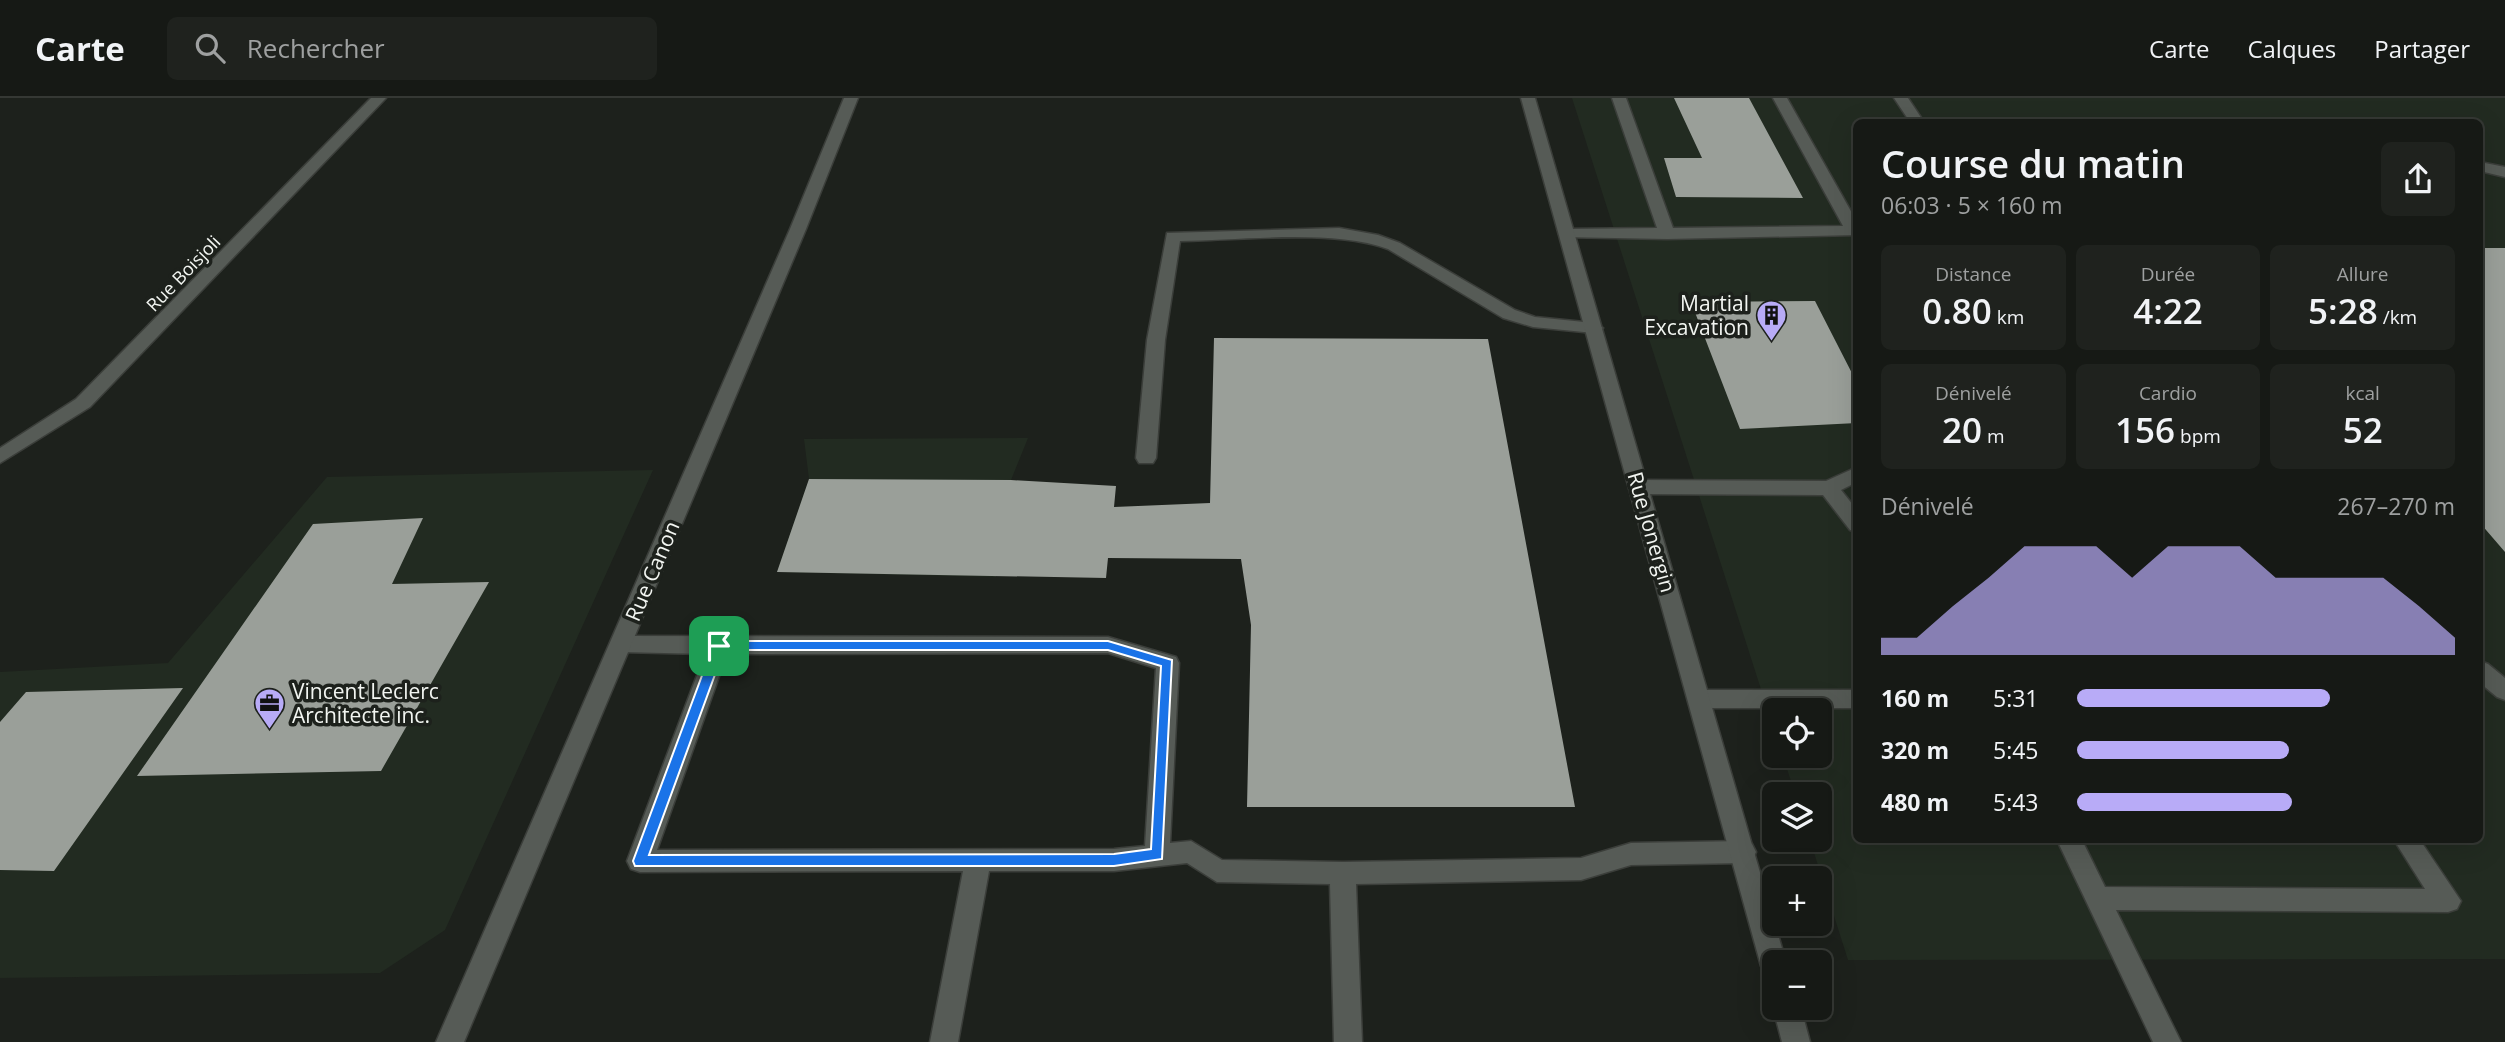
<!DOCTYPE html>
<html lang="fr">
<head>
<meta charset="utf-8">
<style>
	body { margin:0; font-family:"Open Sans",sans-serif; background:#1f221e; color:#f1f3f6; height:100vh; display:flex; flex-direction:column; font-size:26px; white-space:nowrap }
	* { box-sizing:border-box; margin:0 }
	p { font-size:23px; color:#9ea0a0 }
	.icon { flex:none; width:38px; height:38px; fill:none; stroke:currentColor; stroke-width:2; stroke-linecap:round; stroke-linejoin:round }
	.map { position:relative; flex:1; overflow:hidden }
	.sheet { position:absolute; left:1853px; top:21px; width:630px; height:724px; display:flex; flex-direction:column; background:#161915; border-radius:10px; box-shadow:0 7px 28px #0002,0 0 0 2px #353834 }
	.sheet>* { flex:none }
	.tools { position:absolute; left:1762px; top:600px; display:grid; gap:14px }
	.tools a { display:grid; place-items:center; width:70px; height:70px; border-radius:10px; background:#161915; box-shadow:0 7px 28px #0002,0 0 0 2px #353834; font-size:35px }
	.pin { position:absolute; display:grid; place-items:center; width:60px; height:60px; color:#fff; margin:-30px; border-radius:14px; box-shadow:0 4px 10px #0006 }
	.round { display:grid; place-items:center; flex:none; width:74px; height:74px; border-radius:10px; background:#1f221e }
	.overview { display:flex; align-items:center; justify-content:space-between; height:119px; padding:0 28px }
	h1 { font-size:38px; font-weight:600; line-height:52px }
	.figures { display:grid; grid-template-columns:repeat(3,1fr); gap:10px; height:119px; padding:7px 28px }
	.figures div { display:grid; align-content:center; border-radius:10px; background:#1f221e; text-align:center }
	.figures b { font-size:35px; font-weight:600 }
	.figures small { font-size:19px; font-weight:400 }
	.figures p { font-size:19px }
	.chart { height:196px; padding:14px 28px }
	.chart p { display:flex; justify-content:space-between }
	.chart svg { width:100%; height:126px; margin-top:7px; fill:#b8abf7; opacity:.7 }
	ul { padding:0 28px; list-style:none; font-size:23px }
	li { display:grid; grid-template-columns:112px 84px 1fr; align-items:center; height:52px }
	li i { height:18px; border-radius:9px; background:#b8abf7 }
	header { display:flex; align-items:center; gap:42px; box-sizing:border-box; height:98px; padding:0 35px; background:#161915; border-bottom:2px solid #353834 }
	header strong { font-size:33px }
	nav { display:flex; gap:38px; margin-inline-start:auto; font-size:24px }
	.search { width:490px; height:63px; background:#1f221e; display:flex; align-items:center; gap:18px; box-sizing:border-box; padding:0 24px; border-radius:10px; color:#9ea0a0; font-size:26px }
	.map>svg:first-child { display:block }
</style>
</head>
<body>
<header>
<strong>Carte</strong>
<div class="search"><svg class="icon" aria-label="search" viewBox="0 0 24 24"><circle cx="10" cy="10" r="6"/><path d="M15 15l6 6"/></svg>Rechercher</div>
<nav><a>Carte</a><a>Calques</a><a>Partager</a></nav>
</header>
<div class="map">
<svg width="2505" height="944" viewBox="0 0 2505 944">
	<rect width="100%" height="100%" fill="#1d211c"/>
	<!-- built -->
	<path fill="#222b21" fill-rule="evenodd" d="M 1572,0 L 2505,0 L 2505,861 L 1848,862 L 1810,742 L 1820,742 L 1820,696 L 1795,696 L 1783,658 L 1820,658 L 1820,612 L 1774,612 L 1774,632 ZM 1857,24 L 2480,24 L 2480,742 L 1857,742 Z
		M 1028,340 L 1011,382 L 996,479 L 777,474 L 809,381 L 804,341 Z
		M 653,372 L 445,832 L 380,875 L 0,880 L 0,574 L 168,565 L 327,379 Z"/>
	<!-- building -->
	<path fill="#9a9f99" d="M 1674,0 L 1749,0 L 1803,100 L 1676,99 L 1664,60 L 1702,60 Z
		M 2480,150 L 2505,150 L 2505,454 L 2480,425 Z
		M 1815,203 L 1857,285 L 1857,325 L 1740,331 L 1691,204 Z
		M 1214,240 L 1488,241 L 1575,709 L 1247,709 L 1251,527 L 1241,461 L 1108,460 L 1106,480 L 777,474 L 809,381 L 1011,382 L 1116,388 L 1114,409 L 1210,405 Z
		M 423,420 L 392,486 L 489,484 L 381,673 L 137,678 L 313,426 Z
		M 183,590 L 54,773 L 0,772 L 0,624 L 26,594 Z"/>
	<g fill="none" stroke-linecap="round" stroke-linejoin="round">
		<defs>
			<path id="lane" d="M 1612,0 L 1626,0 L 1673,130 L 1843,128 L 1773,0 L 1787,0 L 1857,124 L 1857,137 L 1667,141 L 1561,139 L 1559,136 L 1567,131 L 1657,130 Z
				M 1894,0 L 1908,0 L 1924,24 L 1910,24 Z
				M 2480,64 L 2505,69 L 2505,79 L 2480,73 Z
				M 1339,130 L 1378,137 L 1400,145 L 1515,212 L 1535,219 L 1594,225 L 1603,230 L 1594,235 L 1533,229 L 1503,220 L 1388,151 C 1333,131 1241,142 1180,143 L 1165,242 L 1156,360 L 1153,365 L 1139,365 L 1136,360 L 1147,242 L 1167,135 Z
				M 1857,369 L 1857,384 L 1841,392 L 1857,412 L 1857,434 L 1850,432 L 1823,397 L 1639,396 L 1632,394 L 1629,389 L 1632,384 L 1639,382 L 1826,383 Z
				M 621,538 L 1108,539 L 1176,559 L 1179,565 L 1170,745 L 1191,743 L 1222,762 L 1343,764 L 1581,760 L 1631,745 L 1743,743 L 1752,746 L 1756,754 L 1752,762 L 1743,765 L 1631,767 L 1581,782 L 1356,786 L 1362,944 L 1334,944 L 1330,786 L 1217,784 L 1187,765 L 1114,773 L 989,773 L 958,944 L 930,944 L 963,773 L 640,774 L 631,771 L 627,763 L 705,556 L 621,554 L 613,552 L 610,546 L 613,540 ZM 1108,555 L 1156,570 L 1145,748 L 1114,751 L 657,752 L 727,556 Z
				M 2480,563 L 2488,566 L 2505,580 L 2505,602 L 2497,599 L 2480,585 Z
				M 1700,592 L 1857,592 L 1857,610 L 1700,610 L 1692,607 L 1689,601 L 1692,595 Z
				M 2057,742 L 2082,742 L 2105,789 L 2425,791 L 2394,742 L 2420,742 L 2461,803 L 2457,811 L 2448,814 L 2116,812 L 2181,944 L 2153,944 Z"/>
			<path id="street" d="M 371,0 L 386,0 L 90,309 L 0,365 L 0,350 L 76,301 Z
				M 844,0 L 858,0 L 806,131 L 464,944 L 436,944 L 790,131 Z
				M 1521,0 L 1535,0 L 1786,864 L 1774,864 L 1774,880 L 1765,877 L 1761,868 Z
				M 1774,907 L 1774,910 L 1801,910 L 1810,944 L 1782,944 L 1773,910 Z"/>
		</defs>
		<!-- lane casing -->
		<use href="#lane" stroke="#3b3e3a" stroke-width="3"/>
		<!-- street casing -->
		<use href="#street" stroke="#3b3e3a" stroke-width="3"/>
		<!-- lane -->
		<use href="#lane" fill="#565b56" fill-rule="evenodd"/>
		<!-- street -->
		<use href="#street" fill="#565b56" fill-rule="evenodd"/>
	</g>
	<!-- route -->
	<path fill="#1a73e8" stroke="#fff" stroke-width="2" fill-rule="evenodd" d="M 719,543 L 1108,543 L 1172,562 L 1162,761 L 1114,768 L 635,768 L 633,763 L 713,548 ZM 724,552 L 1108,552 L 1161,568 L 1151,751 L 1114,756 L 649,757 Z"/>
	<!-- icons -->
	<defs>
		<symbol id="building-pin" viewBox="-11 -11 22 30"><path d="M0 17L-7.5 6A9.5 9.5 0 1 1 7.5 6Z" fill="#b8abf7" stroke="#1d211c"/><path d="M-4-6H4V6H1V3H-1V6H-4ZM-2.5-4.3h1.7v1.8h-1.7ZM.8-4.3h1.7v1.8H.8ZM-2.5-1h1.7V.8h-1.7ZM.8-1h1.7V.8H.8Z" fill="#111"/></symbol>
		<symbol id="office-pin" viewBox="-11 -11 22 30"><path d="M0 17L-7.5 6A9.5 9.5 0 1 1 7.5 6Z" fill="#b8abf7" stroke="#1d211c"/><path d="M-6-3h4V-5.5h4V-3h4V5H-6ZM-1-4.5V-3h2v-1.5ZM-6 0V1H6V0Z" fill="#111"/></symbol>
	</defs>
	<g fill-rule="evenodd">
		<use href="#building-pin" x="1754" y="200" width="35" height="47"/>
		<use href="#office-pin" x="252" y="588" width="35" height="47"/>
	</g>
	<g text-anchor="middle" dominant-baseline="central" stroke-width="7" stroke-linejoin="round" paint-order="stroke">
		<!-- far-street labels -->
		<g font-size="18" fill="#f2f5f1" stroke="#1d211c">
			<text transform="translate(183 175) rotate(-46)">Rue Boisjoli</text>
		</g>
		<!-- poi labels -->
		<g font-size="21" fill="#f2f5f1" stroke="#1d211c" text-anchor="end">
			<text x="1749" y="205">Martial<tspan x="1749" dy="24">Excavation</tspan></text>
			<text x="292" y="593" text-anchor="start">Vincent Leclerc<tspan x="292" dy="24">Architecte inc.</tspan></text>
		</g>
		<!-- street labels -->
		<g font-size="21" fill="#f2f5f1" stroke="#1d211c">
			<text transform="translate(1652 434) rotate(74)">Rue Jonergin</text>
			<text transform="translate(652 473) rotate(-67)">Rue Canon</text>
		</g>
	</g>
</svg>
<div class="tools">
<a><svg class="icon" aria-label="locate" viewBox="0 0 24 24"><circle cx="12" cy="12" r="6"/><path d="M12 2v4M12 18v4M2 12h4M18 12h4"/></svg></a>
<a><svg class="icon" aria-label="layers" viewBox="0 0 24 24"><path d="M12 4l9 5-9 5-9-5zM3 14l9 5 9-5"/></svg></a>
<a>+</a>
<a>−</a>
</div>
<div class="pin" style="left:719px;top:548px;background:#1e9e55"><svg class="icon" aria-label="arrive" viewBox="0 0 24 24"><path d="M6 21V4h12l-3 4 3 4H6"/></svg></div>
<section class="sheet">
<div class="overview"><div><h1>Course du matin</h1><p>06:03 · 5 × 160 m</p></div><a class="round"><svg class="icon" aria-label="share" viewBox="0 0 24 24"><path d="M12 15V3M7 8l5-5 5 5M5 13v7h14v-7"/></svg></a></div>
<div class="figures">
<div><p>Distance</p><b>0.80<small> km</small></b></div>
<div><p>Durée</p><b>4:22</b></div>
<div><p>Allure</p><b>5:28<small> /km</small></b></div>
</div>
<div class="figures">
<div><p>Dénivelé</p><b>20<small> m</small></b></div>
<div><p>Cardio</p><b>156<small> bpm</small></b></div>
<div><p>kcal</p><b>52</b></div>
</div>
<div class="chart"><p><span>Dénivelé</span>267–270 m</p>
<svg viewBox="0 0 160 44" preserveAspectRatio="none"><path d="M0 44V38L10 38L20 27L30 17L40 6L50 6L60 6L70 17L80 6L90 6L100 6L110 17L120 17L130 17L140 17L150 27L160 38V44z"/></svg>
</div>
<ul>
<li><b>160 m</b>5:31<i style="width:67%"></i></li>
<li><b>320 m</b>5:45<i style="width:56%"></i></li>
<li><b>480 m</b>5:43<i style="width:57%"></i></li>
</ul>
</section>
</div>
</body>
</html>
